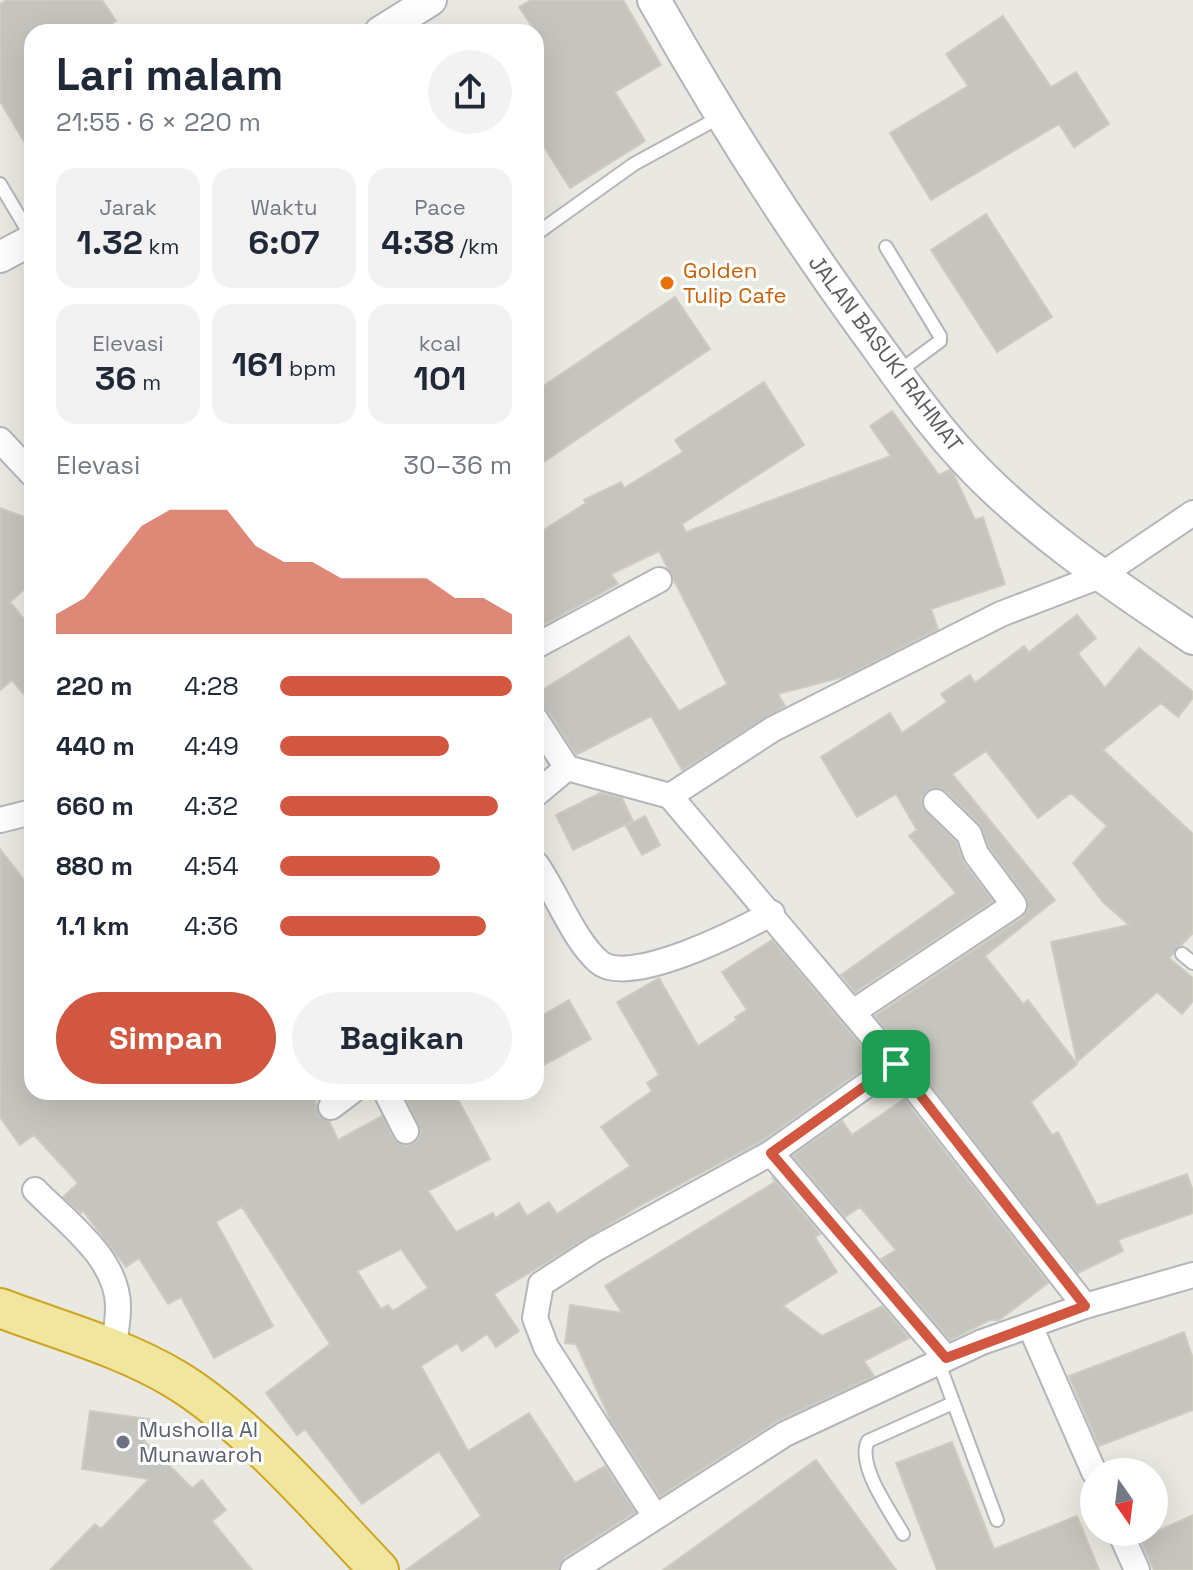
<!DOCTYPE html>
<html lang="id">
<head>
<meta charset="utf-8">
<style>
	body { margin:0; font-family:"Space Grotesk",sans-serif; background:#f2f2f3; color:#1f2937; height:100vh; display:flex; flex-direction:column; font-size:30px; white-space:nowrap }
	* { box-sizing:border-box; margin:0 }
	p { font-size:26px; color:#747a83 }
	.icon { flex:none; width:44px; height:44px; fill:none; stroke:currentColor; stroke-width:2; stroke-linecap:round; stroke-linejoin:round }
	.map { position:relative; flex:1; overflow:hidden }
	.sheet { position:absolute; left:24px; top:24px; width:520px; height:1076px; display:flex; flex-direction:column; background:#fff; border-radius:24px; box-shadow:0 8px 32px #0002 }
	.sheet>* { flex:none }
	.needle { width:52px; rotate:166deg }
	.fabs { position:absolute; left:1080px; top:1458px; display:grid; gap:16px }
	.fabs a { display:grid; place-items:center; width:88px; height:88px; border-radius:50%; background:#fff; box-shadow:0 8px 32px #0002; font-size:40px }
	.pin { position:absolute; display:grid; place-items:center; width:68px; height:68px; color:#fff; margin:-34px; border-radius:16px; box-shadow:0 4px 12px #0006 }
	.round { display:grid; place-items:center; flex:none; width:84px; height:84px; border-radius:42px; background:#f2f2f3 }
	.overview { display:flex; align-items:center; justify-content:space-between; height:136px; padding:0 32px }
	h1 { font-size:44px; font-weight:700; line-height:60px }
	.figures { display:grid; grid-template-columns:repeat(3,1fr); gap:12px; height:136px; padding:8px 32px }
	.figures div { display:grid; align-content:center; border-radius:20px; background:#f2f2f3; text-align:center }
	.figures b { font-size:34px; font-weight:700 }
	.figures small { font-size:22px; font-weight:400 }
	.figures p { font-size:22px }
	.chart { height:224px; padding:16px 32px }
	.chart p { display:flex; justify-content:space-between }
	.chart svg { width:100%; height:144px; margin-top:8px; fill:#d15740; opacity:.7 }
	.button { display:flex; gap:16px; margin-top:auto; padding:16px 32px }
	.button a { flex:1; height:92px; border-radius:48px; background:#d15740; color:#fff; font-size:32px; font-weight:700; line-height:92px; text-align:center }
	.button a+a { background:#f2f2f3; color:#1f2937 }
	ul { padding:0 32px; list-style:none; font-size:26px }
	li { display:grid; grid-template-columns:128px 96px 1fr; align-items:center; height:60px }
	li i { height:20px; border-radius:10px; background:#d15740 }
	.map>svg:first-child { display:block }
</style>
</head>
<body>
<div class="map">
<svg width="1193" height="1570" viewBox="0 0 1193 1570">
	<rect width="100%" height="100%" fill="#eae9e1"/>
	<!-- building -->
	<path fill="#c6c4be" stroke="#cecbc0" stroke-width="2" fill-rule="evenodd" d="M 7,0 L 102,0 L 116,21 L 99,32 L 32,32 L 32,155 L 0,101 L 0,4 Z
		M 531,0 L 623,0 L 661,65 L 615,92 L 645,141 L 570,188 L 536,134 L 536,32 L 519,7 Z
		M 1003,16 L 1051,87 L 1076,72 L 1109,124 L 1074,147 L 1059,124 L 931,200 L 890,133 L 968,86 L 946,54 Z
		M 986,214 L 1052,317 L 997,352 L 931,250 Z
		M 675,297 L 710,349 L 536,467 L 536,391 Z
		M 764,382 L 804,445 L 682,524 L 686,532 L 891,456 L 870,426 L 892,411 L 939,475 L 950,470 L 954,475 L 975,520 L 983,517 L 1005,584 L 931,609 L 938,629 L 846,676 L 778,694 L 785,706 L 682,770 L 651,716 L 576,755 L 549,712 L 536,705 L 536,694 L 629,636 L 679,711 L 727,684 L 659,551 L 611,574 L 618,584 L 536,629 L 536,535 L 586,503 L 584,500 L 621,482 L 624,488 L 683,452 L 675,440 Z
		M 0,508 L 32,520 L 32,575 L 28,586 L 10,602 L 32,629 L 32,704 L 12,680 L 0,690 Z
		M 1077,615 L 1096,638 L 1078,653 L 1105,688 L 1139,648 L 1193,692 L 1193,698 L 1178,717 L 1161,703 L 1103,750 L 1193,834 L 1193,933 L 1169,958 L 1193,978 L 1193,1001 L 1182,1014 L 1157,992 L 1077,1062 L 1051,942 L 1129,925 L 1103,902 L 1073,863 L 1107,826 L 1071,793 L 1038,818 L 986,751 L 952,774 L 1055,900 L 985,956 L 1023,1004 L 1028,1000 L 1077,1064 L 1031,1102 L 1052,1135 L 1058,1132 L 1097,1206 L 1187,1174 L 1193,1191 L 1193,1213 L 1118,1240 L 1123,1251 L 1078,1273 L 875,1016 L 1022,918 L 1028,911 L 1026,897 L 989,847 L 979,823 L 946,791 L 931,788 L 922,798 L 922,807 L 956,842 L 964,863 L 993,901 L 855,992 L 841,975 L 956,893 L 909,836 L 917,830 L 896,794 L 857,817 L 821,757 L 890,713 L 902,733 L 947,702 L 941,694 L 970,675 L 975,683 L 1024,646 L 1029,652 Z
		M 600,793 L 622,798 L 633,821 L 573,850 L 556,815 Z
		M 645,816 L 660,845 L 642,855 L 626,826 Z
		M 0,849 L 32,890 L 32,1092 L 313,1092 L 319,1115 L 329,1121 L 338,1140 L 382,1116 L 393,1138 L 406,1146 L 418,1140 L 421,1131 L 403,1092 L 454,1092 L 490,1159 L 428,1191 L 456,1232 L 493,1213 L 495,1218 L 519,1203 L 527,1216 L 549,1202 L 557,1214 L 630,1166 L 601,1127 L 652,1091 L 647,1083 L 659,1075 L 617,1002 L 659,978 L 698,1046 L 737,1020 L 735,1017 L 747,1010 L 722,972 L 772,940 L 874,1061 L 763,1140 L 641,1205 L 494,1294 L 519,1331 L 496,1347 L 487,1334 L 462,1351 L 457,1343 L 421,1366 L 468,1451 L 529,1413 L 575,1483 L 605,1466 L 635,1512 L 565,1557 L 558,1570 L 406,1570 L 481,1516 L 439,1451 L 362,1504 L 305,1429 L 297,1435 L 266,1393 L 330,1344 L 242,1207 L 216,1222 L 273,1326 L 214,1358 L 181,1297 L 168,1304 L 139,1258 L 126,1267 L 83,1211 L 81,1213 L 63,1197 L 78,1183 L 34,1135 L 20,1145 L 0,1117 ZM 401,1249 L 428,1288 L 393,1311 L 388,1305 L 381,1309 L 357,1271 Z
		M 569,1000 L 591,1039 L 542,1066 L 536,1054 L 536,1019 Z
		M 904,1099 L 1048,1283 L 999,1320 L 990,1320 L 950,1340 L 881,1259 L 896,1250 L 860,1207 L 845,1217 L 793,1156 L 842,1121 L 852,1135 Z
		M 772,1177 L 820,1234 L 815,1237 L 837,1272 L 783,1306 L 822,1336 L 882,1306 L 909,1338 L 864,1361 L 874,1376 L 777,1421 L 660,1496 L 611,1421 L 576,1344 L 565,1343 L 570,1305 L 622,1313 L 605,1286 L 775,1182 Z
		M 1184,1332 L 1193,1359 L 1193,1410 L 1099,1446 L 1069,1376 Z
		M 90,1411 L 149,1419 L 145,1442 L 192,1488 L 202,1480 L 226,1510 L 212,1521 L 252,1570 L 50,1570 L 95,1524 L 101,1529 L 149,1479 L 82,1469 Z
		M 952,1442 L 994,1549 L 1077,1516 L 1099,1570 L 937,1570 L 896,1463 Z
		M 816,1460 L 896,1570 L 663,1570 Z
		M 1193,1515 L 1193,1570 L 1154,1570 L 1140,1539 Z"/>
	<g fill="none" stroke-linecap="round" stroke-linejoin="round">
		<defs>
			<path id="service" d="M 0,184 L 32,238
				M 536,234 L 634,164 L 720,117
				M 886,247 L 940,336 L 940,341 L 898,372
				M 1182,954 L 1193,963
				M 938,1361 L 997,1520
				M 903,1534 C 891,1512 856,1465 868,1441 L 953,1403"/>
			<path id="minor" d="M 0,440 L 32,474
				M 536,646 L 659,580
				M 536,720 L 567,768 L 670,796 L 896,1064 L 1085,1306
				M 536,794 L 567,768
				M 670,796 L 773,729 L 1001,614 L 1100,576 L 1193,513
				M 0,820 L 32,812
				M 536,864 C 556,892 574,941 599,962 C 629,988 741,930 772,913
				M 853,1012 L 1014,905 L 976,854 L 969,834 L 936,802
				M 386,1092 L 406,1131
				M 331,1107 L 351,1092
				M 771,1153 L 946,1358
				M 35,1190 C 66,1222 119,1259 118,1308 C 118,1322 115,1337 113,1351
				M 1030,1326 L 1094,1472
				M 655,1516 L 546,1347 L 535,1318 L 541,1284 L 595,1249 L 771,1153 L 896,1064
				M 1120,1532 L 1137,1570
				M 573,1570 L 785,1434 L 982,1342 L 1085,1306 L 1193,1275"/>
			<path id="tertiary" d="M 380,32 L 431,0
				M 0,257 L 32,240"/>
			<path id="secondary" d="M 654,0 C 717,112 785,219 860,323 C 891,365 921,410 956,449 C 1021,523 1112,584 1193,638"/>
			<path id="trunk" d="M 0,1308 C 58,1330 122,1347 175,1379 C 244,1420 323,1511 379,1570"/>
		</defs>
		<!-- service casing -->
		<use href="#service" stroke="#b3b6ba" stroke-width="16"/>
		<!-- minor casing -->
		<use href="#minor" stroke="#b3b6ba" stroke-width="28"/>
		<!-- tertiary casing -->
		<use href="#tertiary" stroke="#b3b6ba" stroke-width="34"/>
		<!-- secondary casing -->
		<use href="#secondary" stroke="#b2b5b9" stroke-width="36"/>
		<!-- trunk casing -->
		<use href="#trunk" stroke="#cea51d" stroke-width="42"/>
		<!-- service -->
		<use href="#service" stroke="#fff" stroke-width="12"/>
		<!-- minor -->
		<use href="#minor" stroke="#fff" stroke-width="24"/>
		<!-- tertiary -->
		<use href="#tertiary" stroke="#fff" stroke-width="30"/>
		<!-- secondary -->
		<use href="#secondary" stroke="#fff" stroke-width="32"/>
		<!-- trunk -->
		<use href="#trunk" stroke="#f0e6a0" stroke-width="38"/>
	</g>
	<g fill="none" stroke-linecap="round" stroke-linejoin="round">
		<defs>
			<path id="route" d="M 896,1064 L 1085,1306 L 946,1358 L 771,1153 Z"/>
		</defs>
		<!-- route casing -->
		<use href="#route" stroke="#fff" stroke-width="16"/>
		<!-- route -->
		<use href="#route" stroke="#d15740" stroke-width="10"/>
	</g>
	<!-- markers -->
	<circle fill="#e8710a" stroke="#fff" stroke-width="3" cx="667" cy="283" r="8"/>
	<circle fill="#6b7280" stroke="#fff" stroke-width="3" cx="123" cy="1442" r="8"/>
	<g text-anchor="middle" dominant-baseline="central" stroke-width="6" stroke-linejoin="round" paint-order="stroke">
		<!-- food labels -->
		<g font-size="22" fill="#c56008" stroke="#fff" text-anchor="start">
			<text x="683" y="270">Golden<tspan x="683" dy="25">Tulip Cafe</tspan></text>
		</g>
		<!-- street labels -->
		<g font-size="22" fill="#595c60" stroke="#fff">
			<text transform="translate(886 353) rotate(53)">JALAN BASUKI RAHMAT</text>
		</g>
		<!-- worship labels -->
		<g font-size="22" fill="#5b616d" stroke="#fff" text-anchor="start">
			<text x="139" y="1429">Musholla Al<tspan x="139" dy="25">Munawaroh</tspan></text>
		</g>
	</g>
</svg>
<div class="fabs">
<a><svg class="needle" viewBox="-14 -14 28 28"><path d="M0-13l5 13h-10z" fill="#e53935"/><path d="M0 13l5-13h-10z" fill="#747a83"/></svg></a>
</div>
<div class="pin" style="left:896px;top:1064px;background:#1e9e55"><svg class="icon" aria-label="arrive" viewBox="0 0 24 24"><path d="M6 21V4h12l-3 4 3 4H6"/></svg></div>
<section class="sheet">
<div class="overview"><div><h1>Lari malam</h1><p>21:55 · 6 × 220 m</p></div><a class="round"><svg class="icon" aria-label="share" viewBox="0 0 24 24"><path d="M12 15V3M7 8l5-5 5 5M5 13v7h14v-7"/></svg></a></div>
<div class="figures">
<div><p>Jarak</p><b>1.32<small> km</small></b></div>
<div><p>Waktu</p><b>6:07</b></div>
<div><p>Pace</p><b>4:38<small> /km</small></b></div>
</div>
<div class="figures">
<div><p>Elevasi</p><b>36<small> m</small></b></div>
<div><b>161<small> bpm</small></b></div>
<div><p>kcal</p><b>101</b></div>
</div>
<div class="chart"><p><span>Elevasi</span>30–36 m</p>
<svg viewBox="0 0 160 44" preserveAspectRatio="none"><path d="M0 44V38L10 33L20 22L30 11L40 6L50 6L60 6L70 17L80 22L90 22L100 27L110 27L120 27L130 27L140 33L150 33L160 38V44z"/></svg>
</div>
<ul>
<li><b>220 m</b>4:28<i style="width:100%"></i></li>
<li><b>440 m</b>4:49<i style="width:73%"></i></li>
<li><b>660 m</b>4:32<i style="width:94%"></i></li>
<li><b>880 m</b>4:54<i style="width:69%"></i></li>
<li><b>1.1 km</b>4:36<i style="width:89%"></i></li>
</ul>
<div class="button"><a>Simpan</a><a>Bagikan</a></div>
</section>
</div>
</body>
</html>
